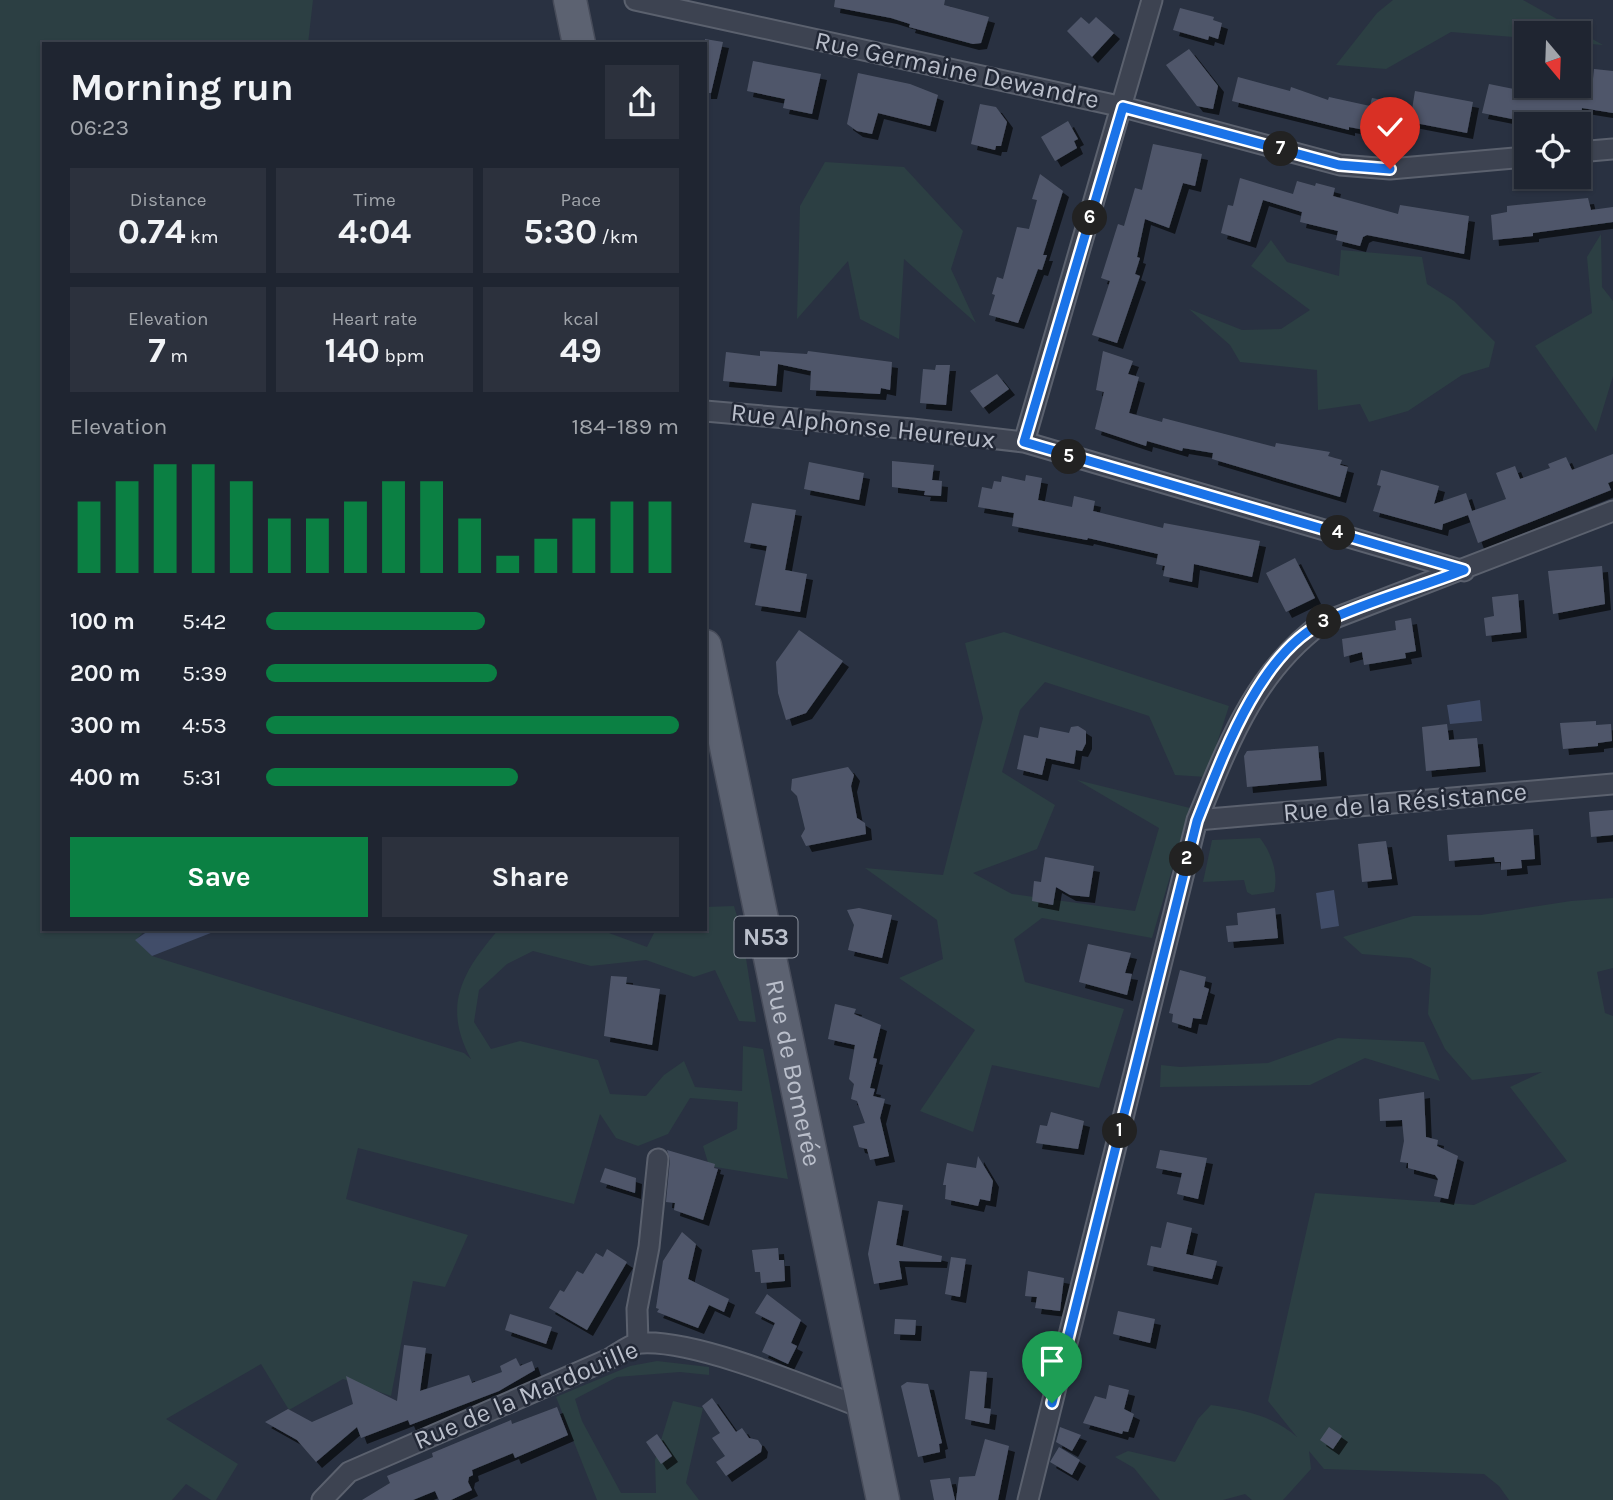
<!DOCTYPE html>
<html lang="en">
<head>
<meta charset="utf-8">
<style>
	body { margin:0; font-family:Karla,sans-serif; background:#2c313d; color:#f1f3f6; height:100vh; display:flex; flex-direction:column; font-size:26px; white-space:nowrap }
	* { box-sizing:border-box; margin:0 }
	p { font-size:23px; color:#a1a5ab }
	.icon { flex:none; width:38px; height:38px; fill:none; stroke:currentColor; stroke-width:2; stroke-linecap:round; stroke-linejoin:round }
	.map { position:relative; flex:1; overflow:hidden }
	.panel { position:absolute; left:42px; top:42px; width:665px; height:889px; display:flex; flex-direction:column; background:#1f2531; border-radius:0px; box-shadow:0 2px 5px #0004,0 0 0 2px #3c424d }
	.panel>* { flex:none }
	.needle { width:46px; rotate:161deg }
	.controls { position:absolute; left:1514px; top:21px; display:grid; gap:14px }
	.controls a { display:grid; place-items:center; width:77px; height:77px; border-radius:0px; background:#1f2531; box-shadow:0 2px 5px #0004,0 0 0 2px #3c424d; font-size:35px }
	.pin { position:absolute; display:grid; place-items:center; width:60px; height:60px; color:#fff; margin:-72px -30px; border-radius:50% 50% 50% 0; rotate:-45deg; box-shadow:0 0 7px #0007 }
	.pin .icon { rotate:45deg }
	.km { position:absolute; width:35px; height:35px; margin:-18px; border-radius:50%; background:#222; color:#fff; font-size:19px; line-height:35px; text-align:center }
	.round { display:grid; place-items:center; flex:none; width:74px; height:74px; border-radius:0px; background:#2c313d }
	.overview { display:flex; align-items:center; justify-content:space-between; height:119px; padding:0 28px }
	h1 { font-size:38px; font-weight:700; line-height:52px }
	.stats { display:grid; grid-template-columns:repeat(3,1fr); gap:10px; height:119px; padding:7px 28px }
	.stats div { display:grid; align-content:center; border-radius:0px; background:#2c313d; text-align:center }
	.stats b { font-size:35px; font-weight:700 }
	.stats small { font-size:19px; font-weight:400 }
	.stats p { font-size:19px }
	.chart { height:196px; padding:14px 28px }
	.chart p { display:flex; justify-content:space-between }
	.chart svg { width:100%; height:126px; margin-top:7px; stroke:#0b8043; stroke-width:6 }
	.cta { display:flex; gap:14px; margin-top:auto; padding:14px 28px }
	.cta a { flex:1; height:80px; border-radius:0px; background:#0b8043; color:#fff; font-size:28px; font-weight:700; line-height:80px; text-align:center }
	.cta a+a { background:#2c313d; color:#f1f3f6 }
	ul { padding:0 28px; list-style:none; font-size:23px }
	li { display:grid; grid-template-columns:112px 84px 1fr; align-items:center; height:52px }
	li i { height:18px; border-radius:9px; background:#0b8043 }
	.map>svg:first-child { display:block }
</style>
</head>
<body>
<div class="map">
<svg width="1613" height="1500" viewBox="0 0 1613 1500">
	<defs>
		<filter id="shadow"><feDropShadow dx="6" dy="6" stdDeviation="0" flood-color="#0009"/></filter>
	</defs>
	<rect width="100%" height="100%" fill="#293141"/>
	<!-- green -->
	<path fill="#2c3f43" d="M 0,0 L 313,0 L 308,44 L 44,44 L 44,929 L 146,929 L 136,940 L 152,956 L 464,1053 L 471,1059 C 442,1006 462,972 499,929 L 598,929 L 647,947 L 656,929 L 705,929 L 705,907 L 734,906 L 742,933 L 756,1022 L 739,1021 L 715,970 L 694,977 L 646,960 L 591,966 L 533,951 L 507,964 L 479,990 L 474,1022 L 491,1049 L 520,1041 L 598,1060 L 610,1094 L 646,1096 L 664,1075 L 684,1061 L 695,1087 L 742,1091 L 743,1046 L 763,1049 L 788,1179 L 709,1166 L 703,1146 L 737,1129 L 738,1102 L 690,1098 L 668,1134 L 638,1146 L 616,1138 L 600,1114 L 574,1204 L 358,1148 L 346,1199 L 468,1235 L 445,1287 L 413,1281 L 391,1396 L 343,1379 L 289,1410 L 261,1364 L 166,1419 L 238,1464 L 216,1500 L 211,1500 L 186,1484 L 172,1500 L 0,1500 Z
		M 1393,0 L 1523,0 L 1603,45 L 1579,43 L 1578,33 L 1526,33 L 1526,38 L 1451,32 L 1386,69 L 1336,65 L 1377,13 Z
		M 825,162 L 904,167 L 963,231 L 951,269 L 976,323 L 904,259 L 899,339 L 860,319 L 848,261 L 797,319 L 800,206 Z
		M 1601,234 L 1602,287 L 1613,301 L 1613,376 L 1596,432 L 1535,346 L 1592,313 L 1587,257 Z
		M 1271,240 L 1287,262 L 1339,276 L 1341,250 L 1422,257 L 1427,284 L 1454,301 L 1495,342 L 1489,367 L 1462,375 L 1408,411 L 1369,422 L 1360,404 L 1318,410 L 1317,370 L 1240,362 L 1230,345 L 1189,309 L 1242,330 L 1281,329 L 1310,310 L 1251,266 Z
		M 1004,632 L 1229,706 L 1206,777 L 1175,775 L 1149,716 L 1045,682 L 1020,710 L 1002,772 L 1055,805 L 1037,849 L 973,873 L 1012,894 L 1135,911 L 1159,828 L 1077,780 L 1190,808 L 1152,938 L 1042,918 L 1014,939 L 1025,982 L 1124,1009 L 1099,1088 L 992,1065 L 973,1132 L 920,1111 L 975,1030 L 899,978 L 943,959 L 937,920 L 865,868 L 943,875 L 983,718 L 965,643 Z
		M 1260,838 C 1271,852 1279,874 1274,892 L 1252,895 L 1247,892 L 1244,880 L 1203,882 L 1212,840 Z
		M 1613,898 L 1613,968 L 1597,972 L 1605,1013 L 1613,1016 L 1613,1500 L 1509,1500 L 1499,1486 L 1484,1474 L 1324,1469 L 1309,1451 L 1311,1469 L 1283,1500 L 1252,1500 L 1245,1494 L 1223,1500 L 1160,1500 L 1134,1468 L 1115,1457 L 1128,1451 L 1175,1462 L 1198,1419 L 1211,1405 C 1243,1410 1272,1415 1297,1437 L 1268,1401 L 1315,1193 L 1474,1205 L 1567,1161 L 1510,1087 L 1542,1072 L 1472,1080 L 1445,1049 L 1428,1014 L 1431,968 L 1411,958 L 1362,954 L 1343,937 L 1413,916 L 1481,915 L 1571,901 Z
		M 1338,1038 L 1424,1042 L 1440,1081 L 1365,1058 L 1310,1085 L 1160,1087 L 1161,1065 L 1180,1067 L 1268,1063 Z
		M 657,1361 L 709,1367 L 709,1375 L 680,1372 L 617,1377 L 575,1399 L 582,1421 L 621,1493 L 656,1493 L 655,1460 L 673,1401 L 703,1408 L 686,1483 L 699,1500 L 597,1500 L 556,1397 L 630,1366 Z"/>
	<!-- water -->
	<path fill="#414d69" d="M 1480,700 L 1482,721 L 1450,724 L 1447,705 Z
		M 1334,890 L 1339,926 L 1321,929 L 1316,893 Z
		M 151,929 L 221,929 L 152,956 L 135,940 Z"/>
	<!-- building -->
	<path fill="#50576a" filter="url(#shadow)" d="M 835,0 L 945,0 L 944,5 L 989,17 L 981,43 L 973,44 L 909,27 L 910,24 L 891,18 L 834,7 Z
		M 1180,8 L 1214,17 L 1213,20 L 1222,23 L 1218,39 L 1209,36 L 1208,40 L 1173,30 Z
		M 1081,17 L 1089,24 L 1096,17 L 1114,33 L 1092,57 L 1067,31 Z
		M 705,39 L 723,42 L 711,93 L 705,93 Z
		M 1189,49 L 1218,86 L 1213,109 L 1197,106 L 1166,65 Z
		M 753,61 L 821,74 L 812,114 L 783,108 L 785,99 L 747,91 Z
		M 1594,69 L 1613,71 L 1613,113 L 1582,108 L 1581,117 L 1534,110 L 1532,123 L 1482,113 L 1489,84 L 1549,96 L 1551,86 L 1592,89 Z
		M 858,73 L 910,84 L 938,95 L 930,126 L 878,113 L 872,134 L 857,131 L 847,124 Z
		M 1238,77 L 1290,91 L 1291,87 L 1328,100 L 1329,97 L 1370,106 L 1372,98 L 1387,101 L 1391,135 L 1349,127 L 1349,130 L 1232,101 Z
		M 1415,91 L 1473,102 L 1467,133 L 1410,122 Z
		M 980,104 L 996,107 L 1007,122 L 1001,146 L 996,146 L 995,150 L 971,144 Z
		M 1068,121 L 1078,139 L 1074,141 L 1077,148 L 1055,161 L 1041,137 Z
		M 1153,144 L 1202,154 L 1195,186 L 1183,183 L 1169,228 L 1145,219 L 1137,257 L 1140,258 L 1135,274 L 1140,276 L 1117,343 L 1092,335 L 1110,281 L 1101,278 L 1118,224 L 1124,226 L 1135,188 L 1142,190 Z
		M 1040,174 L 1063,191 L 1043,255 L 1047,255 L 1042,270 L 1038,269 L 1018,323 L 989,315 L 995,295 L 992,294 L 997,277 L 1003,279 L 1017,227 L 1029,229 L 1037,200 L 1032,199 Z
		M 1240,178 L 1293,194 L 1297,181 L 1315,186 L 1316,183 L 1335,188 L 1333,196 L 1398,214 L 1400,205 L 1469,216 L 1464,254 L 1367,235 L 1363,237 L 1360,246 L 1336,240 L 1338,231 L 1300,222 L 1302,212 L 1263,200 L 1250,242 L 1221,233 L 1228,205 L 1233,206 Z
		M 1588,198 L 1591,210 L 1613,207 L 1613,222 L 1533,233 L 1533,236 L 1493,240 L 1491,215 L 1507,212 L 1507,206 Z
		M 760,351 L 807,354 L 808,351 L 892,362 L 890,390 L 881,388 L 880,394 L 810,390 L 811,371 L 778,364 L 776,386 L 723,381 L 726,352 L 760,356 Z
		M 1103,351 L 1133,361 L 1128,374 L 1139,377 L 1129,413 L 1162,422 L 1163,418 L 1275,447 L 1276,443 L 1330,452 L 1328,456 L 1342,460 L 1340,465 L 1348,467 L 1340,497 L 1212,459 L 1213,453 L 1183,448 L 1182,451 L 1147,441 L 1146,446 L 1095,429 L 1104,392 L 1096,390 Z
		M 936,365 L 950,365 L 946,405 L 920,403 L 923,369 L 935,370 Z
		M 997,374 L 1009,389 L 983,408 L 970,391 Z
		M 1613,454 L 1613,481 L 1608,483 L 1611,490 L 1478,543 L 1468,515 L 1443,524 L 1442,530 L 1373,511 L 1381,486 L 1377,485 L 1381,470 L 1439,486 L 1434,504 L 1466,493 L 1472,511 L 1506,499 L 1496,473 L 1515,466 L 1520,479 L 1550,468 L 1548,464 L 1566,457 L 1572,470 Z
		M 892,461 L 934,465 L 932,480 L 942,481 L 941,496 L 924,495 L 925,491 L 892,487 Z
		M 809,462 L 864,473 L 859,500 L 804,489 Z
		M 1026,475 L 1042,478 L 1038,500 L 1072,507 L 1074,496 L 1095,501 L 1093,511 L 1163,528 L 1164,523 L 1260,541 L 1252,577 L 1194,564 L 1192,582 L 1163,576 L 1165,566 L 1156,564 L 1158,554 L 1088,538 L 1087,540 L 1012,526 L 1014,513 L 978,507 L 982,487 L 992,489 L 994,481 L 1001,482 L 1002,476 L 1025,481 Z
		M 752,503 L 796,510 L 785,570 L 807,574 L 800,612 L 755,605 L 767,546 L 744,542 Z
		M 1295,558 L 1315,598 L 1286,612 L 1266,573 Z
		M 1602,566 L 1605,604 L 1553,614 L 1548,571 Z
		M 1518,594 L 1521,632 L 1486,636 L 1484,618 L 1494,616 L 1492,597 Z
		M 1411,618 L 1416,651 L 1405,653 L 1406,658 L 1364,665 L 1362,652 L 1344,657 L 1342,639 L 1396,630 L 1395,621 Z
		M 799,630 L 843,661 L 806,713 L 786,720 L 778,693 L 776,662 Z
		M 1596,721 L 1596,725 L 1611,724 L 1612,741 L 1598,743 L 1598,746 L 1563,749 L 1560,723 Z
		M 1447,724 L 1449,740 L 1477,738 L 1480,766 L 1426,771 L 1422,727 Z
		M 1040,727 L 1069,733 L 1071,727 L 1078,726 L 1086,731 L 1086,743 L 1082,751 L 1076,750 L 1074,764 L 1046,758 L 1042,775 L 1017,769 L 1024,735 L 1038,738 Z
		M 1318,746 L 1321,780 L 1247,787 L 1244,756 L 1247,751 Z
		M 848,767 L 854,775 L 851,786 L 857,818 L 865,823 L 866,834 L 806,846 L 801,836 L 805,829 L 797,796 L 791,790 L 792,779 Z
		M 1613,810 L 1613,835 L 1591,837 L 1589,812 Z
		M 1533,829 L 1535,859 L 1521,860 L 1522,868 L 1501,870 L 1501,862 L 1495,862 L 1494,857 L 1449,861 L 1447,835 Z
		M 1386,841 L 1392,879 L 1362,882 L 1358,844 Z
		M 1045,857 L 1094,866 L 1089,897 L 1070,895 L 1056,887 L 1053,905 L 1032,901 L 1034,881 L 1041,882 Z
		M 859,908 L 892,915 L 882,958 L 848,950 L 854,925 L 847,910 Z
		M 1275,908 L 1278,938 L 1228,942 L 1226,926 L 1238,925 L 1237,913 Z
		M 1088,944 L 1131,953 L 1125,973 L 1132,974 L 1127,995 L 1079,982 Z
		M 1180,970 L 1206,977 L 1204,987 L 1209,989 L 1201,1019 L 1193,1018 L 1191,1028 L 1172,1022 L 1173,1014 L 1169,1013 Z
		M 611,976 L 627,977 L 626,984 L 660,989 L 652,1045 L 604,1036 Z
		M 835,1004 L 856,1009 L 854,1014 L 881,1025 L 873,1058 L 877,1059 L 870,1088 L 875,1089 L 873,1096 L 885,1099 L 880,1118 L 889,1156 L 870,1160 L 867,1149 L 859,1147 L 853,1126 L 865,1123 L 857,1101 L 851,1099 L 854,1084 L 849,1079 L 855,1045 L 828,1039 Z
		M 1424,1092 L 1426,1137 L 1438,1140 L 1437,1146 L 1458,1156 L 1448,1199 L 1434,1196 L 1438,1179 L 1435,1175 L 1408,1168 L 1408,1163 L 1400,1162 L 1404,1141 L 1402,1120 L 1380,1121 L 1379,1099 Z
		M 1051,1112 L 1084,1121 L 1078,1149 L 1036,1143 L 1040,1125 L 1047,1126 Z
		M 667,1150 L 715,1164 L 714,1168 L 718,1169 L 703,1220 L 674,1210 L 675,1203 L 666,1202 L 670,1160 Z
		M 1160,1150 L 1207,1158 L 1198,1199 L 1177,1194 L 1182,1173 L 1156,1168 Z
		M 978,1156 L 993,1181 L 990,1201 L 980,1199 L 978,1206 L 945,1199 L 946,1185 L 943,1185 L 947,1163 L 976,1168 Z
		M 605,1168 L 636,1178 L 635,1193 L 600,1182 Z
		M 878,1201 L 903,1205 L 896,1245 L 942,1256 L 941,1262 L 899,1261 L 902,1279 L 874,1284 L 868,1254 Z
		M 1167,1222 L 1192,1228 L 1186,1254 L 1217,1261 L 1212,1279 L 1147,1265 L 1151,1246 L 1161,1248 Z
		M 682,1232 L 696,1244 L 688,1279 L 729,1299 L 724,1312 L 709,1305 L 698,1328 L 657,1312 L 659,1309 L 656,1308 L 663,1261 Z
		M 778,1248 L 779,1260 L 784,1260 L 785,1281 L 761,1283 L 760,1272 L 755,1272 L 752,1250 Z
		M 607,1249 L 627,1262 L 587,1330 L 549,1308 L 560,1290 L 564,1292 L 577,1271 L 583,1274 L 596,1253 L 603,1257 Z
		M 951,1257 L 966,1259 L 960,1297 L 945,1294 Z
		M 1028,1271 L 1064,1278 L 1060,1311 L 1035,1308 L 1037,1297 L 1025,1296 Z
		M 767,1294 L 801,1320 L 791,1343 L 797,1346 L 788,1364 L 762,1352 L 775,1323 L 755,1313 Z
		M 1118,1311 L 1155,1319 L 1150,1343 L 1113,1334 Z
		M 510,1314 L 552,1327 L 546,1344 L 505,1330 Z
		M 895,1319 L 916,1320 L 915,1335 L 894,1334 Z
		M 404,1345 L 426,1348 L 420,1391 L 469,1375 L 472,1383 L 502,1372 L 500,1366 L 516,1358 L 520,1366 L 532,1361 L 535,1370 L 499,1391 L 410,1425 L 408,1420 L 361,1438 L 357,1427 L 316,1462 L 297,1440 L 265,1422 L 288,1409 L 312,1422 L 353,1404 L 346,1376 L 397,1401 Z
		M 970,1371 L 987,1372 L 984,1408 L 991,1409 L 989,1424 L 965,1419 Z
		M 907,1382 L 928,1384 L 942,1443 L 939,1444 L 940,1452 L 918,1457 L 901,1386 Z
		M 1109,1385 L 1129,1390 L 1124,1409 L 1134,1414 L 1128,1432 L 1123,1431 L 1122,1434 L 1083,1423 L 1095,1396 L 1106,1399 Z
		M 712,1398 L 736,1432 L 742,1428 L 749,1438 L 758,1440 L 762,1446 L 761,1452 L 726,1476 L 716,1462 L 725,1456 L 712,1438 L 720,1433 L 702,1406 Z
		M 557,1407 L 568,1435 L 515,1458 L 513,1453 L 472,1470 L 473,1475 L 469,1477 L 468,1482 L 472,1490 L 451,1500 L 439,1500 L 435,1491 L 413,1500 L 362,1500 L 390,1483 L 387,1476 L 433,1457 L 432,1453 L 511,1420 L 512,1424 Z
		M 1060,1427 L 1081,1435 L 1072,1451 L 1056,1442 Z
		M 1329,1427 L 1342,1436 L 1333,1449 L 1320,1440 Z
		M 657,1434 L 672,1456 L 661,1464 L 646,1442 Z
		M 985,1439 L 1009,1446 L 998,1500 L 956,1500 L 959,1477 L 975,1476 Z
		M 1059,1447 L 1080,1460 L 1072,1475 L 1050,1462 Z
		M 950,1478 L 955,1500 L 934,1500 L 930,1480 Z"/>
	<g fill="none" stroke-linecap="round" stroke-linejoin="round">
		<defs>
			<path id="minor" d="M 635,0 L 1123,107 L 1340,165 L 1390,169 L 1526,157
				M 1578,152 L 1613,149
				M 705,411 L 912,429 L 1024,442 L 1464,571
				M 1024,442 L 1152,0
				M 1197,820 L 1613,784
				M 638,1342 L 637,1309 L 649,1247 L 658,1159
				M 322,1500 L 349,1472 L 609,1359 C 618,1354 631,1343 642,1343 C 697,1340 808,1387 863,1408
				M 1028,1500 L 1197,820 C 1228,745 1254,673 1322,623 L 1613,511"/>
			<g id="primary">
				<path d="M 570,0 L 579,44"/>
				<path id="s1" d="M 705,646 L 883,1500"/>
			</g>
		</defs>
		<!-- minor casing -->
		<use href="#minor" stroke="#5b616e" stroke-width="23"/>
		<!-- primary casing -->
		<use href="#primary" stroke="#474c5a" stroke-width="35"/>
		<!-- minor -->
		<use href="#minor" stroke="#3d4351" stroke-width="19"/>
		<!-- primary -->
		<use href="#primary" stroke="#5c6271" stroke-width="32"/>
	</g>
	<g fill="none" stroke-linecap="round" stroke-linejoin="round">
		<defs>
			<path id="route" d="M 1052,1403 L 1197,821 C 1222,758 1259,653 1324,622 C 1368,601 1418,588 1464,570 L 1024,442 L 1123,107 L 1339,165 L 1390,169"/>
		</defs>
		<!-- route casing -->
		<use href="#route" stroke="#fff" stroke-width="14"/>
		<!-- route -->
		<use href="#route" stroke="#1a73e8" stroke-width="9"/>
	</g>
	<g text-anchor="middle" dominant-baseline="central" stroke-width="5" stroke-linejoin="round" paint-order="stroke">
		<!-- shield labels -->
		<rect fill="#222836" stroke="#8c929e" stroke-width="2" x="734.5" y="916.5" width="63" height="41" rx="5"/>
		<g font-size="24" font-weight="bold" fill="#babfcb">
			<text x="766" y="937">N53</text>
		</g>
		<!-- street labels -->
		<g font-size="26" fill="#babfcb" stroke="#222836">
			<text transform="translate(957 70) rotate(12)">Rue Germaine Dewandre</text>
			<text transform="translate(863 426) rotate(6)">Rue Alphonse Heureux</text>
			<text transform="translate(1405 802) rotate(-5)">Rue de la Résistance</text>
			<text stroke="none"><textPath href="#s1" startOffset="436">Rue de Bomerée</textPath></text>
			<text transform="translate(526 1395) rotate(-23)">Rue de la Mardouille</text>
		</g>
	</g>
</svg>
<div class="controls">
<a><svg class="needle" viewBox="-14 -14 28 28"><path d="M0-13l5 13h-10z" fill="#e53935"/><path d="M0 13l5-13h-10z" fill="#a1a5ab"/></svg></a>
<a><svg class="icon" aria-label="locate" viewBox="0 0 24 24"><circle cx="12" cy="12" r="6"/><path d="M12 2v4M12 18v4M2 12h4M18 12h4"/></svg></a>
</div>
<div class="pin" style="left:1052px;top:1403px;background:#1e9e55"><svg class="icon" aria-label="arrive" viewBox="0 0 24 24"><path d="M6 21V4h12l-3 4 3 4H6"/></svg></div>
<div class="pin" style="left:1390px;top:169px;background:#d93025"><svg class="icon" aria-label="check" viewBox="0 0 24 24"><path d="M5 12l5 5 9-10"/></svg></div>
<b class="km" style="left:1120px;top:1131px">1</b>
<b class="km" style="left:1187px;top:859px">2</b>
<b class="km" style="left:1324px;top:622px">3</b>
<b class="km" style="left:1338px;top:533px">4</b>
<b class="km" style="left:1069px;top:457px">5</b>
<b class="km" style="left:1090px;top:218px">6</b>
<b class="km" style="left:1281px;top:149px">7</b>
<section class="panel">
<div class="overview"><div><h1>Morning run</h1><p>06:23</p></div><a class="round"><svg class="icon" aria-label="share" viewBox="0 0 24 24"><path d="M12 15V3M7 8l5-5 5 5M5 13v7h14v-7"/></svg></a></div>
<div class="stats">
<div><p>Distance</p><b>0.74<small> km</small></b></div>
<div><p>Time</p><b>4:04</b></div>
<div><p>Pace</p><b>5:30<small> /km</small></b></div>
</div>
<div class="stats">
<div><p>Elevation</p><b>7<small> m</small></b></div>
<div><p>Heart rate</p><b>140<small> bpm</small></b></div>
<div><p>kcal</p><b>49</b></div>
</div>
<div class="chart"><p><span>Elevation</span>184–189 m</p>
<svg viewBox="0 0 160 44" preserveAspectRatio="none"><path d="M5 44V19M15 44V12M25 44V6M35 44V6M45 44V12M55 44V25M65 44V25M75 44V19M85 44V12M95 44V12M105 44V25M115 44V38M125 44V32M135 44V25M145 44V19M155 44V19"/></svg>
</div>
<ul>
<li><b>100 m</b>5:42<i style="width:53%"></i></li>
<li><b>200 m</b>5:39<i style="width:56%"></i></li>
<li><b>300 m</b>4:53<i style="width:100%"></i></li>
<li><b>400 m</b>5:31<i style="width:61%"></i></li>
</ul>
<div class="cta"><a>Save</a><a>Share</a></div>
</section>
</div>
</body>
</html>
